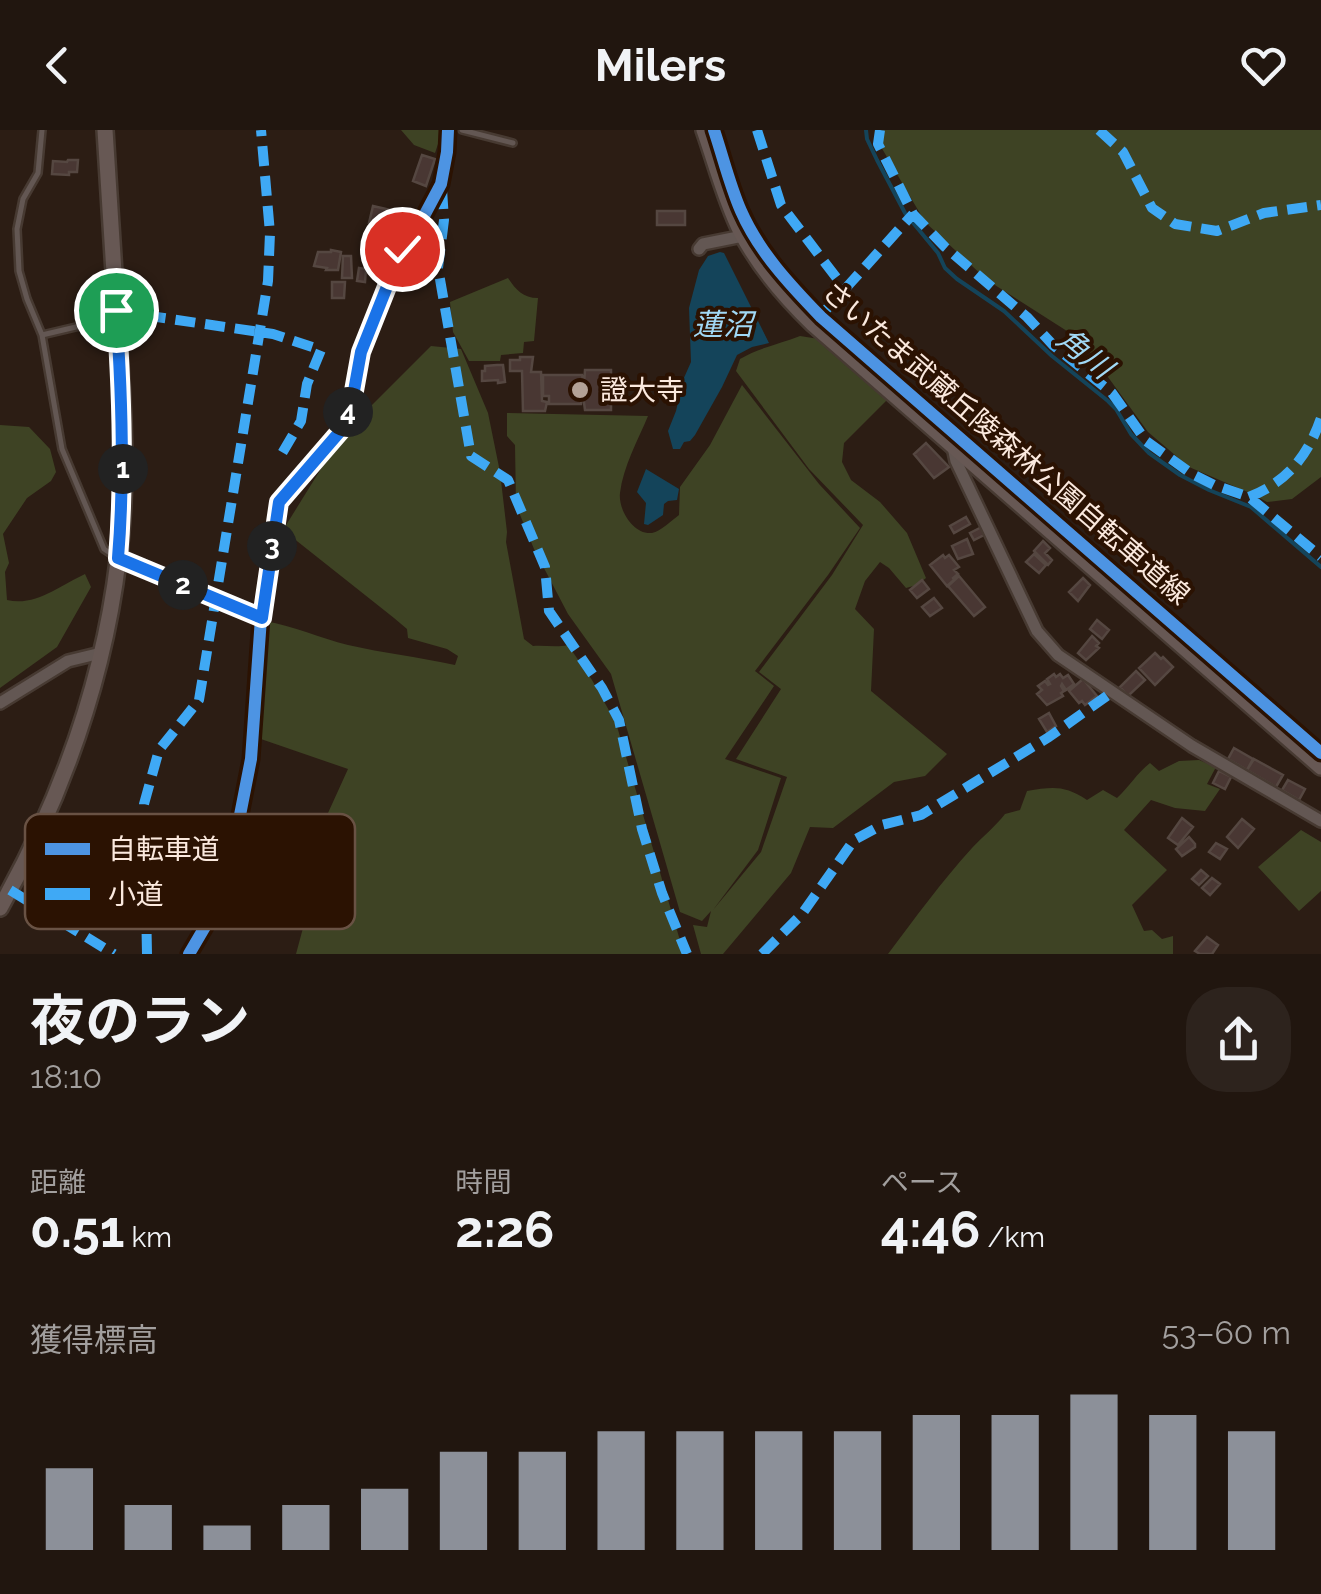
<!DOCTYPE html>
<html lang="ja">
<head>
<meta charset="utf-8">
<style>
	body { margin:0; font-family:Raleway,"Noto Sans JP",sans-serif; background:#2d231d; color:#f1f3f6; height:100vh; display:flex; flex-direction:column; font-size:38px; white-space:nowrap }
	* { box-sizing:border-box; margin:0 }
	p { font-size:32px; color:#a29f9e }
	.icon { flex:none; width:55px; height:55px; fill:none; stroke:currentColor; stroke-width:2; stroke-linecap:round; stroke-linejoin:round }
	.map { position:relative; height:824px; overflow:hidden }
	.details { display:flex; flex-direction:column; background:#21160f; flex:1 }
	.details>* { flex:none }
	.pin { position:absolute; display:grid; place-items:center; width:85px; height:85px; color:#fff; margin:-42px; border:5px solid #fff; border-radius:50%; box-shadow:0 2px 10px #0007 }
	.km { position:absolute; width:50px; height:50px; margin:-25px; border-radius:50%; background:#222; color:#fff; font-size:28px; line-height:50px; text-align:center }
	.round { display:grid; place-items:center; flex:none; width:105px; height:105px; border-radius:40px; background:#2d231d }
	.headline { display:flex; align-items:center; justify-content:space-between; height:170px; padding:0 30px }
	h1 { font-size:55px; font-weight:700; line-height:75px }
	.stats { display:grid; grid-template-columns:repeat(3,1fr); gap:15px; height:170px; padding:10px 30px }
	.stats div { display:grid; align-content:center }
	.stats b { font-size:50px; font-weight:700 }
	.stats small { font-size:28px; font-weight:400 }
	.stats p { font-size:28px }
	.chart { height:280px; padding:20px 30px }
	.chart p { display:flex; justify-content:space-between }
	.chart svg { width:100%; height:180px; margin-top:10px; stroke:#8c9099; stroke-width:6 }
	header { display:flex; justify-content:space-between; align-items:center; height:130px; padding:0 30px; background:#21160f; font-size:45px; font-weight:700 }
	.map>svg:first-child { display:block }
</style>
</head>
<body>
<header><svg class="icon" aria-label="back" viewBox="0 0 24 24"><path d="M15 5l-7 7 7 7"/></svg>Milers<svg class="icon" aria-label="heart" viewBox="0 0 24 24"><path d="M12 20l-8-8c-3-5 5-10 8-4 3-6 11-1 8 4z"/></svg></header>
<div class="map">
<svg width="1321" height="824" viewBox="0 0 1321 824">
	<rect width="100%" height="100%" fill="#2c1d14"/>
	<!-- green -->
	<path fill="#3e4324" d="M 401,0 L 440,0 L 440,8 L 435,23 L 414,15 Z
		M 883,0 L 1321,0 L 1321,347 L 1292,369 L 1267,372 L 1250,363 L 1189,337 L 1148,302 L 1081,210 L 987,150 L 925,92 L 877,10 Z
		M 508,148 C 516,160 523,168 538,168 L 534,211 L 524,212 L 523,223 L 501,225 L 500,231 L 469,231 L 453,202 L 450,172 Z
		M 800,206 L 819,209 L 888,269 L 844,313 L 842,332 L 851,350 L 880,372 L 907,403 L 926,448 L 917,455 L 906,458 L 889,438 L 880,432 L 865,451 L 855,479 L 874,499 L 871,561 L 947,624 L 925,646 L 894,652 L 833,698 L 810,697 L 791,743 L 723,824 L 701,824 L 693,795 L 707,797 L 711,781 L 702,791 L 680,782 L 611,544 L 568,484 L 534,419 L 516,375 L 515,315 L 507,306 L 507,283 L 648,286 C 638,310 623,337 620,363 C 618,379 633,405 652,403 C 661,401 671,391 679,385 L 680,357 L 710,315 L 742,255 L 819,354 L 860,398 L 828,445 L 755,541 L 774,556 L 725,629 L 781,648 L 758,720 L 713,780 L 761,722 L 787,647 L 736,629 L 781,559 L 759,542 L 832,445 L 863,395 L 809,339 L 736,241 L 740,229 C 758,218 780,214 800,206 Z
		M 431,216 L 461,219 L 488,283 L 500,342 L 507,402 L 506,412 L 524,509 L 533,516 C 545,515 556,518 568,515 L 592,550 L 616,593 L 684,824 L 296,824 L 310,772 L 328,683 L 348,639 L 258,608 L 265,491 C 294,496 320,508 348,515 C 383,523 419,527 455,535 L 458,526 L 447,519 L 408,508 L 407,499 L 394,488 L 283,400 L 342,305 Z
		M 0,295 L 29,297 L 50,319 L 56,342 L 51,351 L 27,368 L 3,404 L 9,433 L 5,442 L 7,470 C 35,477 61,455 85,444 L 91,457 L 57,517 L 0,558 Z
		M 1199,630 L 1216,637 L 1207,654 L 1220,659 L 1205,681 L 1175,678 L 1151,670 L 1124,700 L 1167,740 L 1132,775 L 1144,801 L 1152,800 L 1162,809 L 1173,806 L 1173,824 L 888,824 C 915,788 942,751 972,718 C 983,706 995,697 1005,684 L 1020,680 L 1027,661 C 1053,657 1064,655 1087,670 L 1103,660 L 1117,668 C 1129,657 1137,643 1150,633 L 1159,641 L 1179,631 Z
		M 1301,700 L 1321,712 L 1321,761 L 1299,781 L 1258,737 Z"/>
	<!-- water -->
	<path fill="#14445a" d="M 720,122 L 724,123 L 769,213 L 752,217 L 737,225 L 722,257 L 695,305 L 690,311 L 684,312 L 680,319 L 673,319 L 668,301 L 676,281 L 683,250 L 691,232 L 689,178 L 699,140 L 708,126 Z
		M 646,339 L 679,359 L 677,370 L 668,371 L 664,374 L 663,385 L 648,395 L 644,394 L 646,373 L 637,362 Z"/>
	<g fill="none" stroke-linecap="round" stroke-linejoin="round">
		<!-- stream -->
		<path stroke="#14445a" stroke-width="4" d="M 866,0 L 867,9 L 877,30 L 905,83 L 938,123 L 945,138 L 957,149 L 1004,181 L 1052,226 L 1108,271 L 1116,279 L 1131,304 L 1149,323 L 1180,345 L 1209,360 L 1251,377 L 1321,437"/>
	</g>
	<!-- building -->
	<path fill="#493733" stroke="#554741" stroke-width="2.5" d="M 422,25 L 435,29 L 426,56 L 413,51 Z
		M 68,30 L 78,30 L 77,42 L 69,42 L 69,45 L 52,44 L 53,31 L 67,32 Z
		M 373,76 L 399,82 L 395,98 L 369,93 Z
		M 657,81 L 685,81 L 685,95 L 657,95 Z
		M 370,109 L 393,116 L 389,128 L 383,126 L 383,128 L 365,123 Z
		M 331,120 L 341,122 L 338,140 L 326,140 L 327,138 L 314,136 L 318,122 L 331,122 Z
		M 343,126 L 351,126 L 352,148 L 342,148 Z
		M 359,138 L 366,139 L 365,152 L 357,151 Z
		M 332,152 L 345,152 L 344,168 L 332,168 Z
		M 520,227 L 533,227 L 531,242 L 541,242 L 542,271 L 547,272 L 545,281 L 523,281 L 522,241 L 510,241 L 510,230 L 520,230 Z
		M 497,235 L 503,235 L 505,252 L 498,253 L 498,250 L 482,251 L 482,241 L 485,241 L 485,236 Z
		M 585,240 L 611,240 L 611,255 L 617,255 L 617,266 L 611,266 L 611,280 L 585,280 L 583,265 L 582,265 L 581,274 L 549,274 L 549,266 L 543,266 L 543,245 L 582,245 L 584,255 Z
		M 926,313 L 949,337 L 934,348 L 914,324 Z
		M 966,387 L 970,394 L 954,403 L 950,396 Z
		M 982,397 L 986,404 L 974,410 L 970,403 Z
		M 967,409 L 973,424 L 958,429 L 952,416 Z
		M 1043,411 L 1050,418 L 1045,423 L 1052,430 L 1048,435 L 1034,421 Z
		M 1034,424 L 1046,435 L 1039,443 L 1026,432 Z
		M 943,425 L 945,428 L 949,425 L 959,437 L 954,440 L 958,444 L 953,448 L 954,450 L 947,456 L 930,435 Z
		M 959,446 L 985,477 L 974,486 L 948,456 Z
		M 1083,448 L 1090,455 L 1078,471 L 1069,462 Z
		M 922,450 L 929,459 L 917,468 L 910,460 Z
		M 934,468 L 942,478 L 930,486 L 922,477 Z
		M 1097,490 L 1109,500 L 1102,509 L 1090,499 Z
		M 1092,506 L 1099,513 L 1096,516 L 1099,518 L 1086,530 L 1078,523 Z
		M 1155,523 L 1161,529 L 1163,527 L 1173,537 L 1155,555 L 1139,538 Z
		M 1136,541 L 1145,550 L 1128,566 L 1120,557 Z
		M 1054,544 L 1056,547 L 1060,544 L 1063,548 L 1068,545 L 1074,554 L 1066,560 L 1062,554 L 1061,556 L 1064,561 L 1061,563 L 1063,566 L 1047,575 L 1037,564 L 1042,560 L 1038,556 L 1045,551 L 1048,555 L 1050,554 L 1047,549 Z
		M 1083,549 L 1097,566 L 1085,575 L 1082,571 L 1079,573 L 1069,561 Z
		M 1049,583 L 1056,596 L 1047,602 L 1039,589 Z
		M 1234,618 L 1253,629 L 1247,640 L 1228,629 Z
		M 1254,629 L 1283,645 L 1276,657 L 1247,640 Z
		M 1219,641 L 1231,647 L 1225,659 L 1213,653 Z
		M 1288,650 L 1305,659 L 1299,670 L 1282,660 Z
		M 1182,688 L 1193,697 L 1178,715 L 1168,708 Z
		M 1242,689 L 1254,699 L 1238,718 L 1227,707 Z
		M 1189,707 L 1195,714 L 1195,717 L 1182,726 L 1176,719 Z
		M 1216,713 L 1227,719 L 1220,729 L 1209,722 Z
		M 1201,740 L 1208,746 L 1199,755 L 1192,749 Z
		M 1212,748 L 1220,754 L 1210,765 L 1202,758 Z
		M 1207,807 L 1218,815 L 1212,824 L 1200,824 L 1195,821 Z"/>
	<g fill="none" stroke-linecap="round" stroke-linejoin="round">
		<defs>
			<path id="service" d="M 42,0 L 38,43 L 23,69 L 17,99 L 19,141 L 27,169 L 42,205 L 62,319 L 104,419 L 116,427
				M 462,0 L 513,13
				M 42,205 L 114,188"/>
			<path id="minor" d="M 699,119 L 703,114 L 743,106
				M 953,317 L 956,331 L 1037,501 L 1058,525 L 1192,616 L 1321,691
				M 118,428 L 261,488
				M 0,573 L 68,531 L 101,523
				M 189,824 L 216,778 L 230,736 L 251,629 L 261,488 L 279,372 L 343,298 L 352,272 L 361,221 L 382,169 L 402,119 L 424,86 L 441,54 L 447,22 L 448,0"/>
			<path id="secondary" d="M 704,0 C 716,34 725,70 741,102 C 759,136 786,168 813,194 L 1321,637
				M 0,778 C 70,654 116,516 123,373 C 126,312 121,251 117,190 C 113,127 109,63 105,0"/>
		</defs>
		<!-- service casing -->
		<use href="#service" stroke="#473a32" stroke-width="10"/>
		<!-- minor casing -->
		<use href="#minor" stroke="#473a32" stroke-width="16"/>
		<!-- secondary casing -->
		<use href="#secondary" stroke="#473a32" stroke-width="20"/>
		<!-- service -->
		<use href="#service" stroke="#635753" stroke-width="5"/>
		<!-- minor -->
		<use href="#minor" stroke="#635753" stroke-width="11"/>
		<!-- secondary -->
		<use href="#secondary" stroke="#675854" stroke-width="15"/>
		<!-- quiet -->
		<path stroke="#3fa9f5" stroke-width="10" stroke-dasharray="20 10" stroke-linecap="butt" d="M 757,0 L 781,75 L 845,159 L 815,192
			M 880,0 L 878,14 L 913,84 L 945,117 L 1027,187 L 1053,215 L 1112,263 L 1146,311 L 1192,344 L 1214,355 L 1249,367 L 1321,427
			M 1099,0 L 1123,22 L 1152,78 L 1175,94 L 1217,101 L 1264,83 L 1321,75
			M 442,59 L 444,90 L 438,138 L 471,326 L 508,350 L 545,437 L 549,481 L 602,558 L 619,590 L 642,699 L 662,763 L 687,824
			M 845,159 L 913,84
			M 116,181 L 273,204 L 321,220 L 307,254 L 301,291 L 281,325
			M 1249,367 C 1287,352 1308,326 1321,288
			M 10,760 L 114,824
			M 147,824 L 144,674 L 159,620 L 199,570 L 268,151 L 270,103 L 261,0
			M 762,824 L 802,784 L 854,710 L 882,695 L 921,685 L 1049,607 L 1111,563"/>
		<defs>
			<path id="cycleway" d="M 714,0 C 723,27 730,56 741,81 C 759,122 790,155 821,187 L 1321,623
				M 189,824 L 216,778 L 230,736 L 251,629 L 261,488 L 279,372 L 343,298 L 352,272 L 361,221 L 382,169 L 402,119 L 424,86 L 441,54 L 447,22 L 448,0"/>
		</defs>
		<!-- cycleway casing -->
		<use href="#cycleway" stroke="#2b1202" stroke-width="19"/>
		<!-- cycleway -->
		<use href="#cycleway" stroke="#4d94e3" stroke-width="12"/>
	</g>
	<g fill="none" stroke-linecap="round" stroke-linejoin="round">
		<defs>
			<path id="route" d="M 116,180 C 122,263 125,345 118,428 L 262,488 L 279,372 L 343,298 L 352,272 L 361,222 L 402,119"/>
		</defs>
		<!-- route casing -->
		<use href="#route" stroke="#fff" stroke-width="20"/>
		<!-- route -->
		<use href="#route" stroke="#1a73e8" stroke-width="12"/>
	</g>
	<!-- markers -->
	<circle fill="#b3a297" stroke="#2b1202" stroke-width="4" cx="580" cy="260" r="10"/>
	<g text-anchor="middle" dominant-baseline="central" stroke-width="8" stroke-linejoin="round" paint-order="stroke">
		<!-- poi labels -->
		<g font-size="28" fill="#fbe9de" stroke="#2b1202" text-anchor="start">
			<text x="600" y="260">證大寺</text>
		</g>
		<!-- street labels -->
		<g font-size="28" fill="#fbe9de" stroke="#2b1202">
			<text transform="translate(1006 313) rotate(41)">さいたま武蔵丘陵森林公園自転車道線</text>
		</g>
		<!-- water labels -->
		<g font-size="30" font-style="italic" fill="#a1d8f5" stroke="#2b1202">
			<text x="723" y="194">蓮沼</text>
			<text transform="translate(1085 223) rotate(39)">角川</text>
		</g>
	</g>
	<!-- legend -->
	<rect x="25" y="684" width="330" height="115" rx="15" fill="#2b1202" stroke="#695244" stroke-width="2.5"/>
	<rect x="45" y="713" width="45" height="12" fill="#4d94e3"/>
	<rect x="45" y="758" width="45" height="12" fill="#3fa9f5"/>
	<g font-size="28" fill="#fbe9de">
		<text x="108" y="729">自転車道</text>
		<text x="108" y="774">小道</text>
	</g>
</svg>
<div class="pin" style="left:116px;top:180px;background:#1e9e55"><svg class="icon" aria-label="arrive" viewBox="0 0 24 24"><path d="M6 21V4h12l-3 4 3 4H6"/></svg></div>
<div class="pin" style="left:402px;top:119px;background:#d93025"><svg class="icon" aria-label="check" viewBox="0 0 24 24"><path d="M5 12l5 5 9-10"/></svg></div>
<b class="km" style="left:123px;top:339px">1</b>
<b class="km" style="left:183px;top:455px">2</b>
<b class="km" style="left:272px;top:416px">3</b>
<b class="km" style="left:348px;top:282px">4</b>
</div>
<section class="details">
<div class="headline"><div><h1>夜のラン</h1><p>18:10</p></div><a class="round"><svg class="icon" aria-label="share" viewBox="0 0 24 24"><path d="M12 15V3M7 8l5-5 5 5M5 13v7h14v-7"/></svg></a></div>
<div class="stats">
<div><p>距離</p><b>0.51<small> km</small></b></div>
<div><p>時間</p><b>2:26</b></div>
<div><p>ペース</p><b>4:46<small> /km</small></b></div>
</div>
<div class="chart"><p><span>獲得標高</span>53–60 m</p>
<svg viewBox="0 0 160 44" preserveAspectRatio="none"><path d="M5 44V24M15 44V33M25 44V38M35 44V33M45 44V29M55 44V20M65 44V20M75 44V15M85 44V15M95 44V15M105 44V15M115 44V11M125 44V11M135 44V6M145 44V11M155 44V15"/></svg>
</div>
</section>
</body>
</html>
